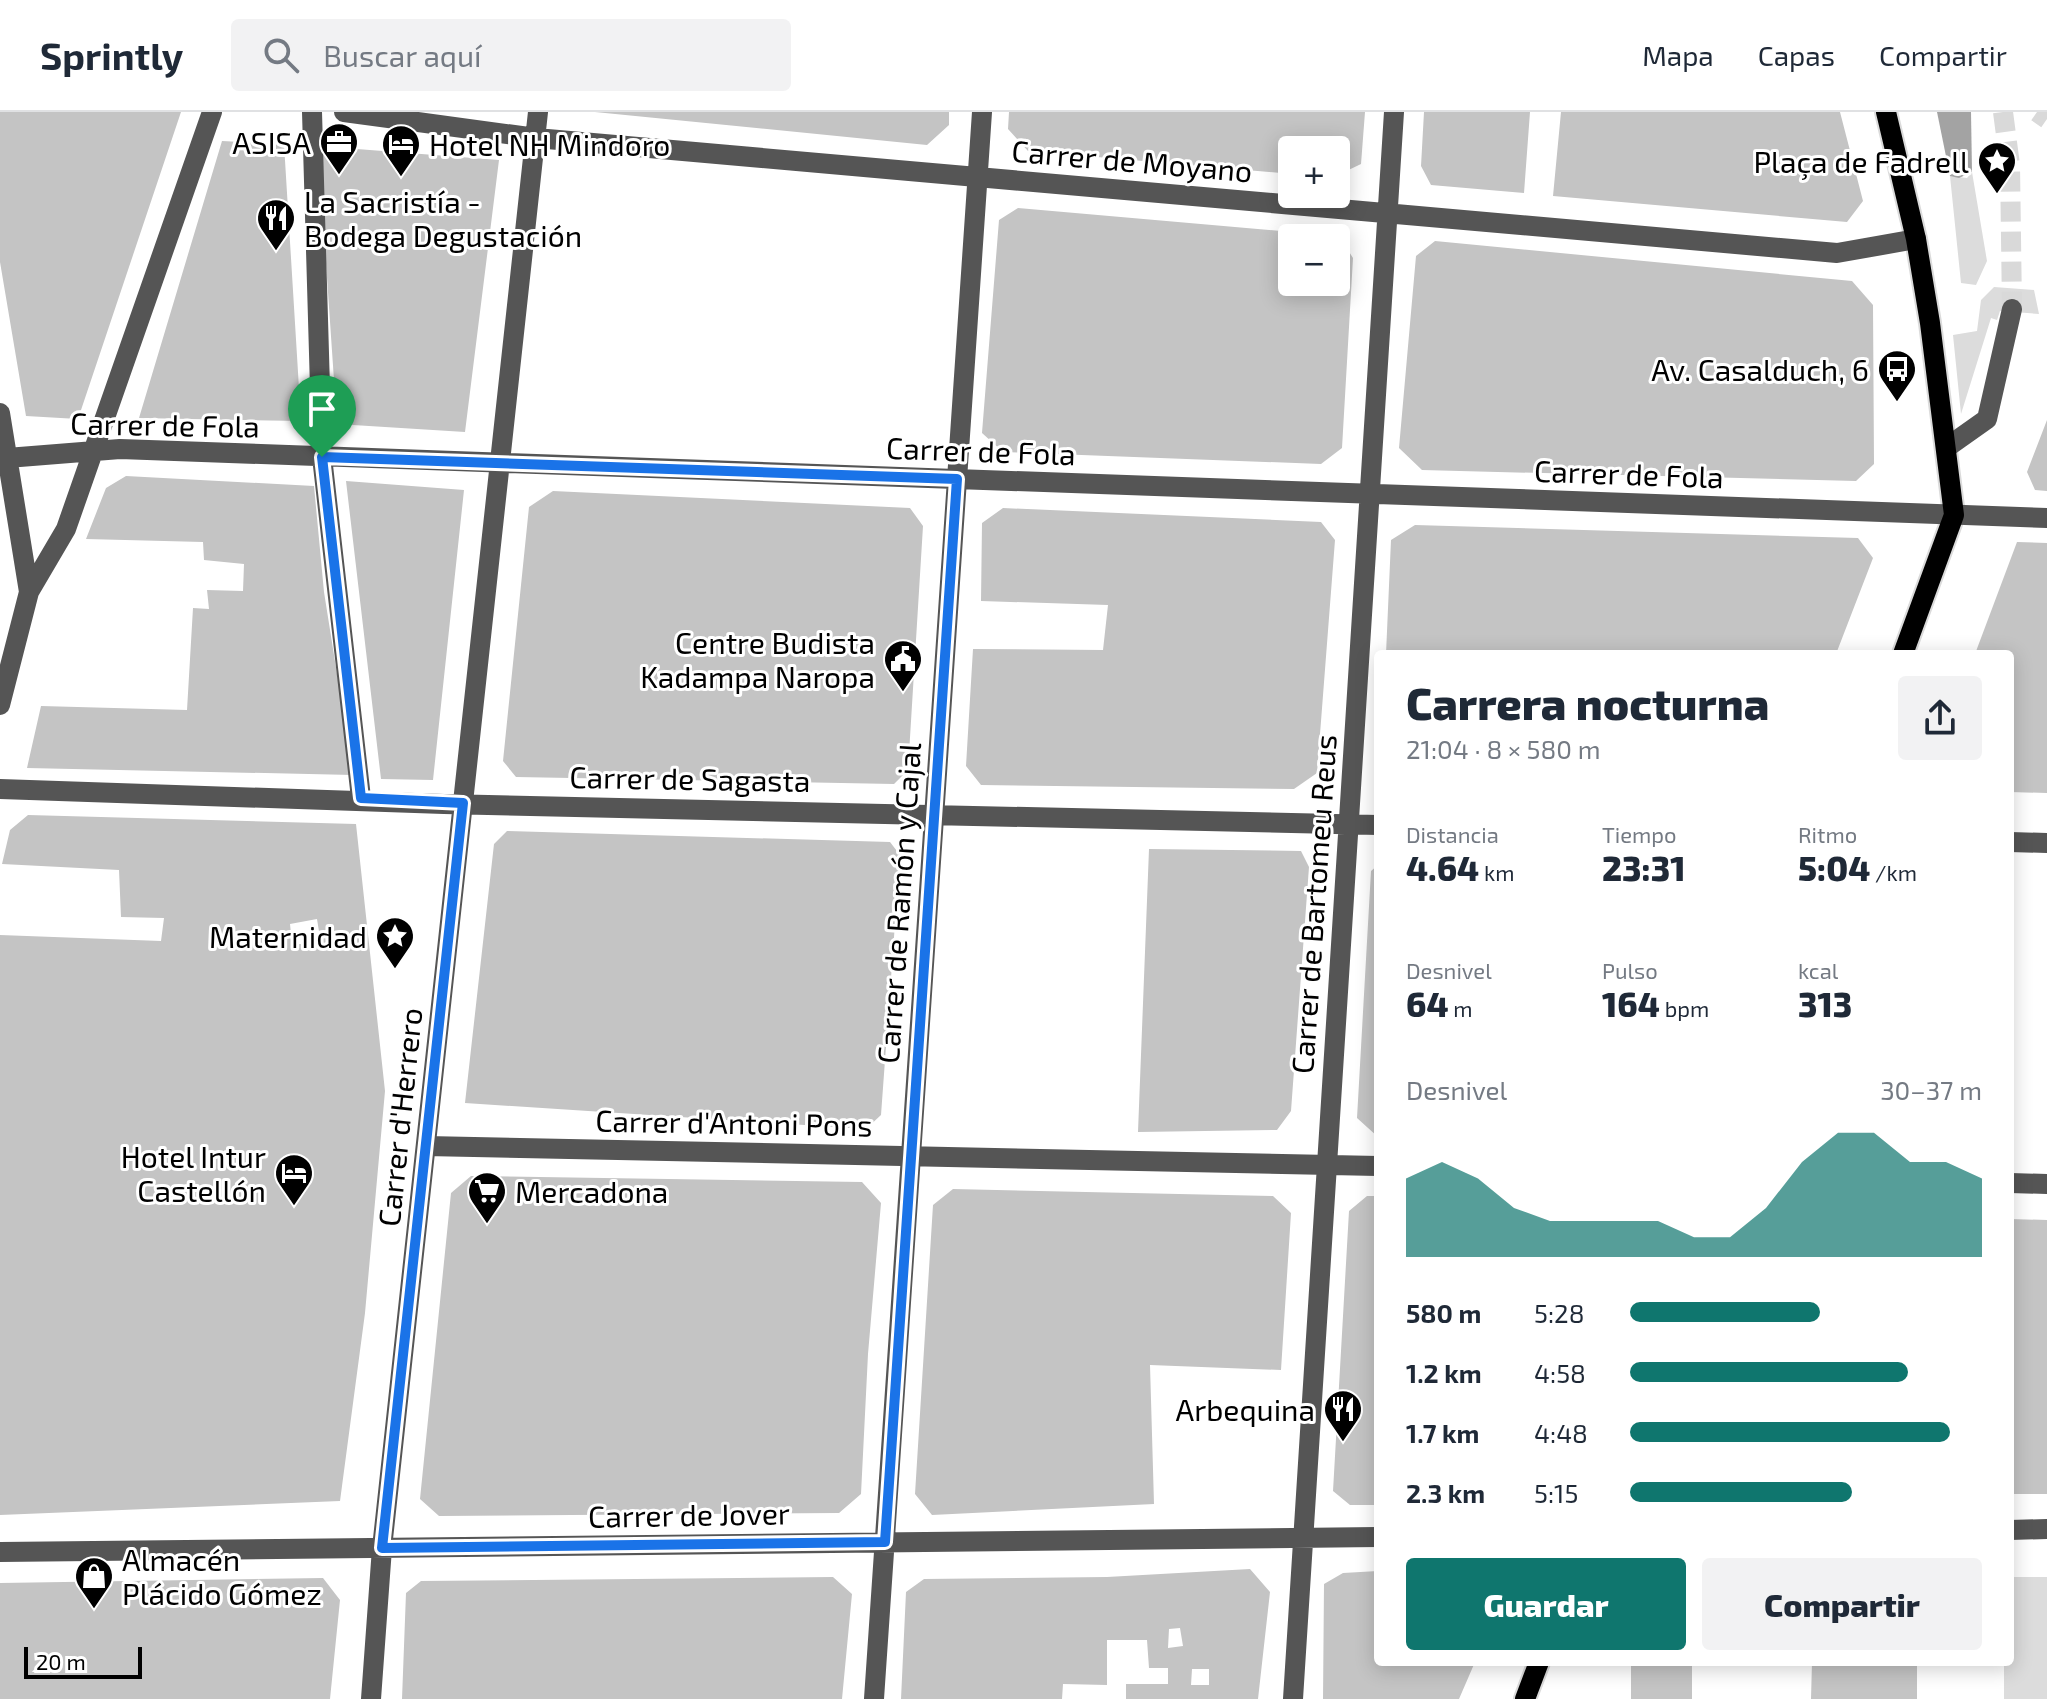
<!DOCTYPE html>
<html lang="es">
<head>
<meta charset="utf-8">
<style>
	body { margin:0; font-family:"Exo 2",sans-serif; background:#f2f2f3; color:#1f2937; height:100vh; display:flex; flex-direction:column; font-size:30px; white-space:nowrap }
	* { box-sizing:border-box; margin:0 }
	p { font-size:26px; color:#747a83 }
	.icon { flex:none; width:44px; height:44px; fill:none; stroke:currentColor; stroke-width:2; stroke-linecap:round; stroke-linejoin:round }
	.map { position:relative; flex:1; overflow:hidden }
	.drawer { position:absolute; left:1374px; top:538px; width:640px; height:1016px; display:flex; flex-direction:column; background:#fff; border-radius:8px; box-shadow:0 4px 20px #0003 }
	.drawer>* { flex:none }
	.tools { position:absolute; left:1278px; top:24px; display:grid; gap:16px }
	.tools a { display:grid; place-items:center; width:72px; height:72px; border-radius:8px; background:#fff; box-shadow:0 4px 20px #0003; font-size:40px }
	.scale { position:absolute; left:24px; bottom:20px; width:118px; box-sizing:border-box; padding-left:8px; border:4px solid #000; border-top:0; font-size:22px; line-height:28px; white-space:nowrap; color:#000; -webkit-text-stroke:6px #fff; paint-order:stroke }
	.pin { position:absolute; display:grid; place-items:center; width:68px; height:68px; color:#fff; margin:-82px -34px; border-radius:50% 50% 50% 0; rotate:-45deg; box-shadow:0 0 8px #0007 }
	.pin .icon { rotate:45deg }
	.round { display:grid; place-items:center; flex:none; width:84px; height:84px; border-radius:8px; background:#f2f2f3 }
	.summary { display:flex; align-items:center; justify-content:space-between; height:136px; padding:0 32px }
	h1 { font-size:44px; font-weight:800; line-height:60px }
	.figures { display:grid; grid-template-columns:repeat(3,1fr); gap:12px; height:136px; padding:8px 32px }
	.figures div { display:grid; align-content:center }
	.figures b { font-size:34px; font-weight:800 }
	.figures small { font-size:22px; font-weight:400 }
	.figures p { font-size:22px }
	.chart { height:224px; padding:16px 32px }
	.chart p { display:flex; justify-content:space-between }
	.chart svg { width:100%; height:144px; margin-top:8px; fill:#0f766e; opacity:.7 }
	.cta { display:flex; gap:16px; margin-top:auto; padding:16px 32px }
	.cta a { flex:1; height:92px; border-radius:8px; background:#0f766e; color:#fff; font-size:32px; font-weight:800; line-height:92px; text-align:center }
	.cta a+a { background:#f2f2f3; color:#1f2937 }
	ul { padding:0 32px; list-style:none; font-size:26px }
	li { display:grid; grid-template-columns:128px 96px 1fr; align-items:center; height:60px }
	li i { height:20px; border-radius:10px; background:#0f766e }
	header { display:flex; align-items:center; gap:48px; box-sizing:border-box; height:112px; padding:0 40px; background:#fff; border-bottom:2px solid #e0e1e3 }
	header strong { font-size:38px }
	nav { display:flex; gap:44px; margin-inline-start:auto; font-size:28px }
	.search { width:560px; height:72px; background:#f2f2f3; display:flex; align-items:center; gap:20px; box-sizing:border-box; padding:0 28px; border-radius:8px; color:#747a83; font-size:30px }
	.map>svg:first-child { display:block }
</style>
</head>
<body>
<header>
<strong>Sprintly</strong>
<div class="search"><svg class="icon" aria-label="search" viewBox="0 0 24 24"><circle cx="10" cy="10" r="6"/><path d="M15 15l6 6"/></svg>Buscar aquí</div>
<nav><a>Mapa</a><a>Capas</a><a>Compartir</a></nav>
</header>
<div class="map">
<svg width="2047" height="1587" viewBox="0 0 2047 1587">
	<rect width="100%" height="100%" fill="#fff"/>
	<!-- green -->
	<path fill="#dcdcdc" d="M 1972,60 L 1987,149 L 1976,173 L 1961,171 L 1950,64 L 1967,66 Z
		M 1994,175 L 2034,178 L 2039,202 L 2000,199 L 1997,208 L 1991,206 L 1961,302 L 1953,223 L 1977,219 L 1981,188 Z
		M 2010,1465 L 2047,1465 L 2047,1587 L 2004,1587 L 2004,1550 L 2010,1550 Z"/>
	<!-- water -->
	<path fill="#a3a3a3" d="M 1937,0 L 1971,0 L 1972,60 L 1959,66 L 1950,64 Z"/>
	<!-- building -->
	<path fill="#c4c4c4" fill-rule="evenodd" d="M 0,0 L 181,0 L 78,307 L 26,304 L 0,150 Z
		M 595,0 L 949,0 L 949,13 L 927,33 Z
		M 1009,0 L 1365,0 L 1361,52 L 1336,64 L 1336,38 L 1292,38 L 1292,62 L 1028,39 L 1008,17 Z
		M 1424,0 L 1530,0 L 1524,81 L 1431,73 L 1421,54 Z
		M 1561,0 L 1840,0 L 1863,89 L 1847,110 L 1553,84 Z
		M 222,29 L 284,32 L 301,309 L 139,306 Z
		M 318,34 L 499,48 L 465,320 L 337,312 Z
		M 1018,96 L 1339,124 L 1353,146 L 1342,336 L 1321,352 L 1003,340 L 982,321 L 999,108 ZM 1292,126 L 1336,126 L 1336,170 L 1292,170 Z
		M 1435,129 L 1852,169 L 1873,193 L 1874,352 L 1856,369 L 1422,358 L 1399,336 L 1416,144 Z
		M 2047,308 L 2047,379 L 2035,378 L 2027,360 Z
		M 126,364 L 314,374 L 324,480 L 353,663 L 27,656 L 41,594 L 187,598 L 193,496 L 209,497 L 207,478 L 243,479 L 244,452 L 204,448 L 203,430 L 86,427 L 106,376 Z
		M 346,369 L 464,378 L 433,668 L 381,667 Z
		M 553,379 L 910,396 L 923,414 L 908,658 L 894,672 L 516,665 L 503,649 L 529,395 Z
		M 1003,396 L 1321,410 L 1335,428 L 1317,661 L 1294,677 L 981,673 L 966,654 L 973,537 L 1103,538 L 1108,493 L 981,489 L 982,411 Z
		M 1415,413 L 1858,426 L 1873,446 L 1836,542 L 1386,542 L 1391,428 Z
		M 2017,430 L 2047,431 L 2047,681 L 2010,680 L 2010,542 L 1975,542 Z
		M 28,703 L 356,712 L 385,979 L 365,1201 L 340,1389 L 0,1403 L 0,823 L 161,829 L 164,806 L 121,805 L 119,758 L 2,752 L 10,718 ZM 317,807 L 321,832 L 292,832 L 290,812 Z
		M 507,719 L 890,730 L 900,743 L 881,1003 L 866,1017 L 465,991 L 494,732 Z
		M 1149,737 L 1301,739 L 1309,755 L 1291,999 L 1277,1018 L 1138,1020 Z
		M 1378,753 L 1378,1025 L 1357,1006 L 1371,759 Z
		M 471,1064 L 862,1070 L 881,1091 L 868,1242 L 861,1382 L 839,1401 L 439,1404 L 420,1387 L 451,1081 Z
		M 953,1077 L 1273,1084 L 1291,1101 L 1281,1258 L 1150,1253 L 1154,1392 L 932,1403 L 915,1382 L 933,1093 Z
		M 1367,1084 L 1378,1084 L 1378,1393 L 1350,1393 L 1333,1379 L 1349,1099 Z
		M 2010,1107 L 2047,1108 L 2047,1382 L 2010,1382 Z
		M 1250,1457 L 1270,1480 L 1258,1587 L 1126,1587 L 1126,1572 L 1168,1572 L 1168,1556 L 1149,1556 L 1147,1528 L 1107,1528 L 1107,1573 L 1063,1572 L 1062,1587 L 901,1587 L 906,1480 L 924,1467 L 1107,1465 ZM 1180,1516 L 1183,1534 L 1168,1536 L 1169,1517 ZM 1192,1557 L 1209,1557 L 1209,1573 L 1191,1573 Z
		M 1378,1459 L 1378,1550 L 1475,1550 L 1459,1587 L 1323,1587 L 1324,1472 L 1343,1461 Z
		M 833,1465 L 852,1482 L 842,1587 L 402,1587 L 406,1481 L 421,1469 Z
		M 323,1466 L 340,1488 L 330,1587 L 0,1587 L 0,1471 Z
		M 1631,1550 L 1692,1550 L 1692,1587 L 1631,1587 Z
		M 1812,1550 L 1917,1550 L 1917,1587 L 1811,1587 Z"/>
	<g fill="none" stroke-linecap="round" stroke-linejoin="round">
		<!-- minor-tunnel -->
		<path stroke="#d9d9d9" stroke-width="20" stroke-dasharray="20 10" stroke-linecap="butt" d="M 2003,0 L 2010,53 L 2012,197
			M 2037,0 L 2047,7"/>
		<defs>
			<path id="major" d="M 1886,0 L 1916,127 L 1930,211 L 1954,403 L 1903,542
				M 1525,1587 L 1539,1550"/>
		</defs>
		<!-- major casing -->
		<use href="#major" stroke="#dbdbdb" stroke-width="24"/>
		<!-- minor -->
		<path stroke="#555" stroke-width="20" d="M 312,0 L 322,345 L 361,686
			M 344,0 L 536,26 L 1837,141 L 1916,127
			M 0,301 L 29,480
			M 1946,336 L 1987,307 L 2012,197
			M 7,346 L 120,337 L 2047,406
			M 0,593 L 29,480 L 66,417 L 212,0
			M 0,677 L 444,692 L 1378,713
			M 2010,730 L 2047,731
			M 426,1034 L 1378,1054
			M 2010,1071 L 2047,1072
			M 2010,1418 L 2047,1417
			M 0,1440 L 1378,1425
			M 371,1587 L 382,1436 L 538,0
			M 874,1587 L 982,0
			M 1293,1587 L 1394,0"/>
		<!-- major -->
		<use href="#major" stroke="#000" stroke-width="20"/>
	</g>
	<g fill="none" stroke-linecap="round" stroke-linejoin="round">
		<defs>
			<path id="route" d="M 322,345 L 957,367 L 885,1430 L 382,1436 L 463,691 L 361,686 Z"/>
		</defs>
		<!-- route casing -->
		<use href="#route" stroke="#fff" stroke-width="16"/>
		<!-- route -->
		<use href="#route" stroke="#1a73e8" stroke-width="10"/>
	</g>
	<!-- icons -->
	<defs>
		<symbol id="office-pin" viewBox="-11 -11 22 30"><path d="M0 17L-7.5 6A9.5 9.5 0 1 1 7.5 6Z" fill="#000" stroke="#fff"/><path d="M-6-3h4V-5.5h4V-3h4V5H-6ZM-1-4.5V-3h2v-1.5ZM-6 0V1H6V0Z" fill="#fff"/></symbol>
		<symbol id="hotel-pin" viewBox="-11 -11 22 30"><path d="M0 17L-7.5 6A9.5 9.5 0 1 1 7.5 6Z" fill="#000" stroke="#fff"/><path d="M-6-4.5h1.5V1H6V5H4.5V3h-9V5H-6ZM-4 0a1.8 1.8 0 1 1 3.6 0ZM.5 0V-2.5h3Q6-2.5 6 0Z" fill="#fff"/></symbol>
		<symbol id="sight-pin" viewBox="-11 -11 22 30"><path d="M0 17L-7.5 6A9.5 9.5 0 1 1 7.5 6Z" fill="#000" stroke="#fff"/><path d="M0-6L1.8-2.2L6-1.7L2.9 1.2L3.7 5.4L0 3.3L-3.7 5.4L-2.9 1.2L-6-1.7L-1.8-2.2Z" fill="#fff"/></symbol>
		<symbol id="restaurant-pin" viewBox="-11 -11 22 30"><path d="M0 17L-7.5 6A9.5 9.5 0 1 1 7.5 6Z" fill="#000" stroke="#fff"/><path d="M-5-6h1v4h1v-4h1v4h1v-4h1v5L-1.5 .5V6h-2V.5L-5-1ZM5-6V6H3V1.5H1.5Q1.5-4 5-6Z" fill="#fff"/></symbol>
		<symbol id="bus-pin" viewBox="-11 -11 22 30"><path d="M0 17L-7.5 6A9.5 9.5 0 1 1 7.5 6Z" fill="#000" stroke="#fff"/><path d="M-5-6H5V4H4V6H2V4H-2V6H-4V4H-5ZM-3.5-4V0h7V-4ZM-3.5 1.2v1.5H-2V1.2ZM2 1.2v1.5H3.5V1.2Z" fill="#fff"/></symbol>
		<symbol id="civic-pin" viewBox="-11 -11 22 30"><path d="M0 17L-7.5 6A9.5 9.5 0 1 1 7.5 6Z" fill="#000" stroke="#fff"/><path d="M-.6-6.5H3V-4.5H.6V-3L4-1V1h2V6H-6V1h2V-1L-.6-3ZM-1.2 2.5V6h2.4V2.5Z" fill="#fff"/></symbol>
		<symbol id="supermarket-pin" viewBox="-11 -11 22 30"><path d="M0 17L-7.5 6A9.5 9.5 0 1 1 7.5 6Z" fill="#000" stroke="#fff"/><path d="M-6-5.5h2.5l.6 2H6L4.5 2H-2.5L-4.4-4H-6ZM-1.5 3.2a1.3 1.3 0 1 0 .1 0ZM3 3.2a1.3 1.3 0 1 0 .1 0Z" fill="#fff"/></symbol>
		<symbol id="shop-pin" viewBox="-11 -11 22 30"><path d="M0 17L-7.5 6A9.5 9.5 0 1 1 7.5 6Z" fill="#000" stroke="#fff"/><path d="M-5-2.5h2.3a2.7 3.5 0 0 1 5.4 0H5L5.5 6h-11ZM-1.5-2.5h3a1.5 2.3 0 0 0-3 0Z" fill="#fff"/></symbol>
	</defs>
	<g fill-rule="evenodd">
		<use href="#office-pin" x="317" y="8" width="44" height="60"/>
		<use href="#hotel-pin" x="379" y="10" width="44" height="60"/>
		<use href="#sight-pin" x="1975" y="27" width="44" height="60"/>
		<use href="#restaurant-pin" x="254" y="84" width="44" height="60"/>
		<use href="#bus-pin" x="1875" y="235" width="44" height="60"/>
		<use href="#civic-pin" x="881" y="525" width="44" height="60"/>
		<use href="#sight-pin" x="373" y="802" width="44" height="60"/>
		<use href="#hotel-pin" x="272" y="1039" width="44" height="60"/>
		<use href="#supermarket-pin" x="465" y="1057" width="44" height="60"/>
		<use href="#restaurant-pin" x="1321" y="1275" width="44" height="60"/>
		<use href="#shop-pin" x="72" y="1442" width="44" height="60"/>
	</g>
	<g text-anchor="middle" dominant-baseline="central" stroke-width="6" stroke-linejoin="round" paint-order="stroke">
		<!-- poi labels -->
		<g font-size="30" fill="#000" stroke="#fff" text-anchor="end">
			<text x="311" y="30">ASISA</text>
			<text x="429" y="32" text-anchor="start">Hotel NH Mindoro</text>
			<text x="1969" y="49">Plaça de Fadrell</text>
			<text x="304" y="89" text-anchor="start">La Sacristía -<tspan x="304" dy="34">Bodega Degustación</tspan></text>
			<text x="1869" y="257">Av. Casalduch, 6</text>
			<text x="875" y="530">Centre Budista<tspan x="875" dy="34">Kadampa Naropa</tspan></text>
			<text x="367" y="824">Maternidad</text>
			<text x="266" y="1044">Hotel Intur<tspan x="266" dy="34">Castellón</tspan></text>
			<text x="515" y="1079" text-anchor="start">Mercadona</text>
			<text x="1315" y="1297">Arbequina</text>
			<text x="122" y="1447" text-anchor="start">Almacén<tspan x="122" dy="34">Plácido Gómez</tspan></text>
		</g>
		<!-- street labels -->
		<g font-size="30" fill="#000" stroke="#fff">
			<text transform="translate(1132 48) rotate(5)">Carrer de Moyano</text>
			<text transform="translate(165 312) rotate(1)">Carrer de Fola</text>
			<text transform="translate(981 338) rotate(2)">Carrer de Fola</text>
			<text transform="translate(1629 361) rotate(2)">Carrer de Fola</text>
			<text transform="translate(690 666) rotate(1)">Carrer de Sagasta</text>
			<text transform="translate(898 791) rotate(-86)">Carrer de Ramón y Cajal</text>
			<text transform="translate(1313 792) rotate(-86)">Carrer de Bartomeu Reus</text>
			<text transform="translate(399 1005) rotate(-84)">Carrer d'Herrero</text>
			<text transform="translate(734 1010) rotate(1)">Carrer d'Antoni Pons</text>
			<text transform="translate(689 1402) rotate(-1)">Carrer de Jover</text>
		</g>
	</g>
</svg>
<div class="tools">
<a>+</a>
<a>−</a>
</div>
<div class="scale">20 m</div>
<div class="pin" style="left:322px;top:345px;background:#1e9e55"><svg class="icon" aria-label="arrive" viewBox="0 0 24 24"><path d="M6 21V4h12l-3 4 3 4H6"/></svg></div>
<section class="drawer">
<div class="summary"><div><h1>Carrera nocturna</h1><p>21:04 · 8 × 580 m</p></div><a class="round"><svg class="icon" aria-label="share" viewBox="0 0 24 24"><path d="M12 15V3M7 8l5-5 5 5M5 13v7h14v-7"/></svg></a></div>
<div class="figures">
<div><p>Distancia</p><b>4.64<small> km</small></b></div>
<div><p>Tiempo</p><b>23:31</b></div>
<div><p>Ritmo</p><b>5:04<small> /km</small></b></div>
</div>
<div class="figures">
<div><p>Desnivel</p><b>64<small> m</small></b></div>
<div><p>Pulso</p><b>164<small> bpm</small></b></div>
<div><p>kcal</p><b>313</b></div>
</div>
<div class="chart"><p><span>Desnivel</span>30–37 m</p>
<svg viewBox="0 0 160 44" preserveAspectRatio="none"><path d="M0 44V20L10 15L20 20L30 29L40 33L50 33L60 33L70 33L80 38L90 38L100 29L110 15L120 6L130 6L140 15L150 15L160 20V44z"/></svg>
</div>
<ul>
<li><b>580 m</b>5:28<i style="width:54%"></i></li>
<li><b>1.2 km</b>4:58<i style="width:79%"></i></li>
<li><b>1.7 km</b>4:48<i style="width:91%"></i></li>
<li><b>2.3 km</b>5:15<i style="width:63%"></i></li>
</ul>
<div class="cta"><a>Guardar</a><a>Compartir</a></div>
</section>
</div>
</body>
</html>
